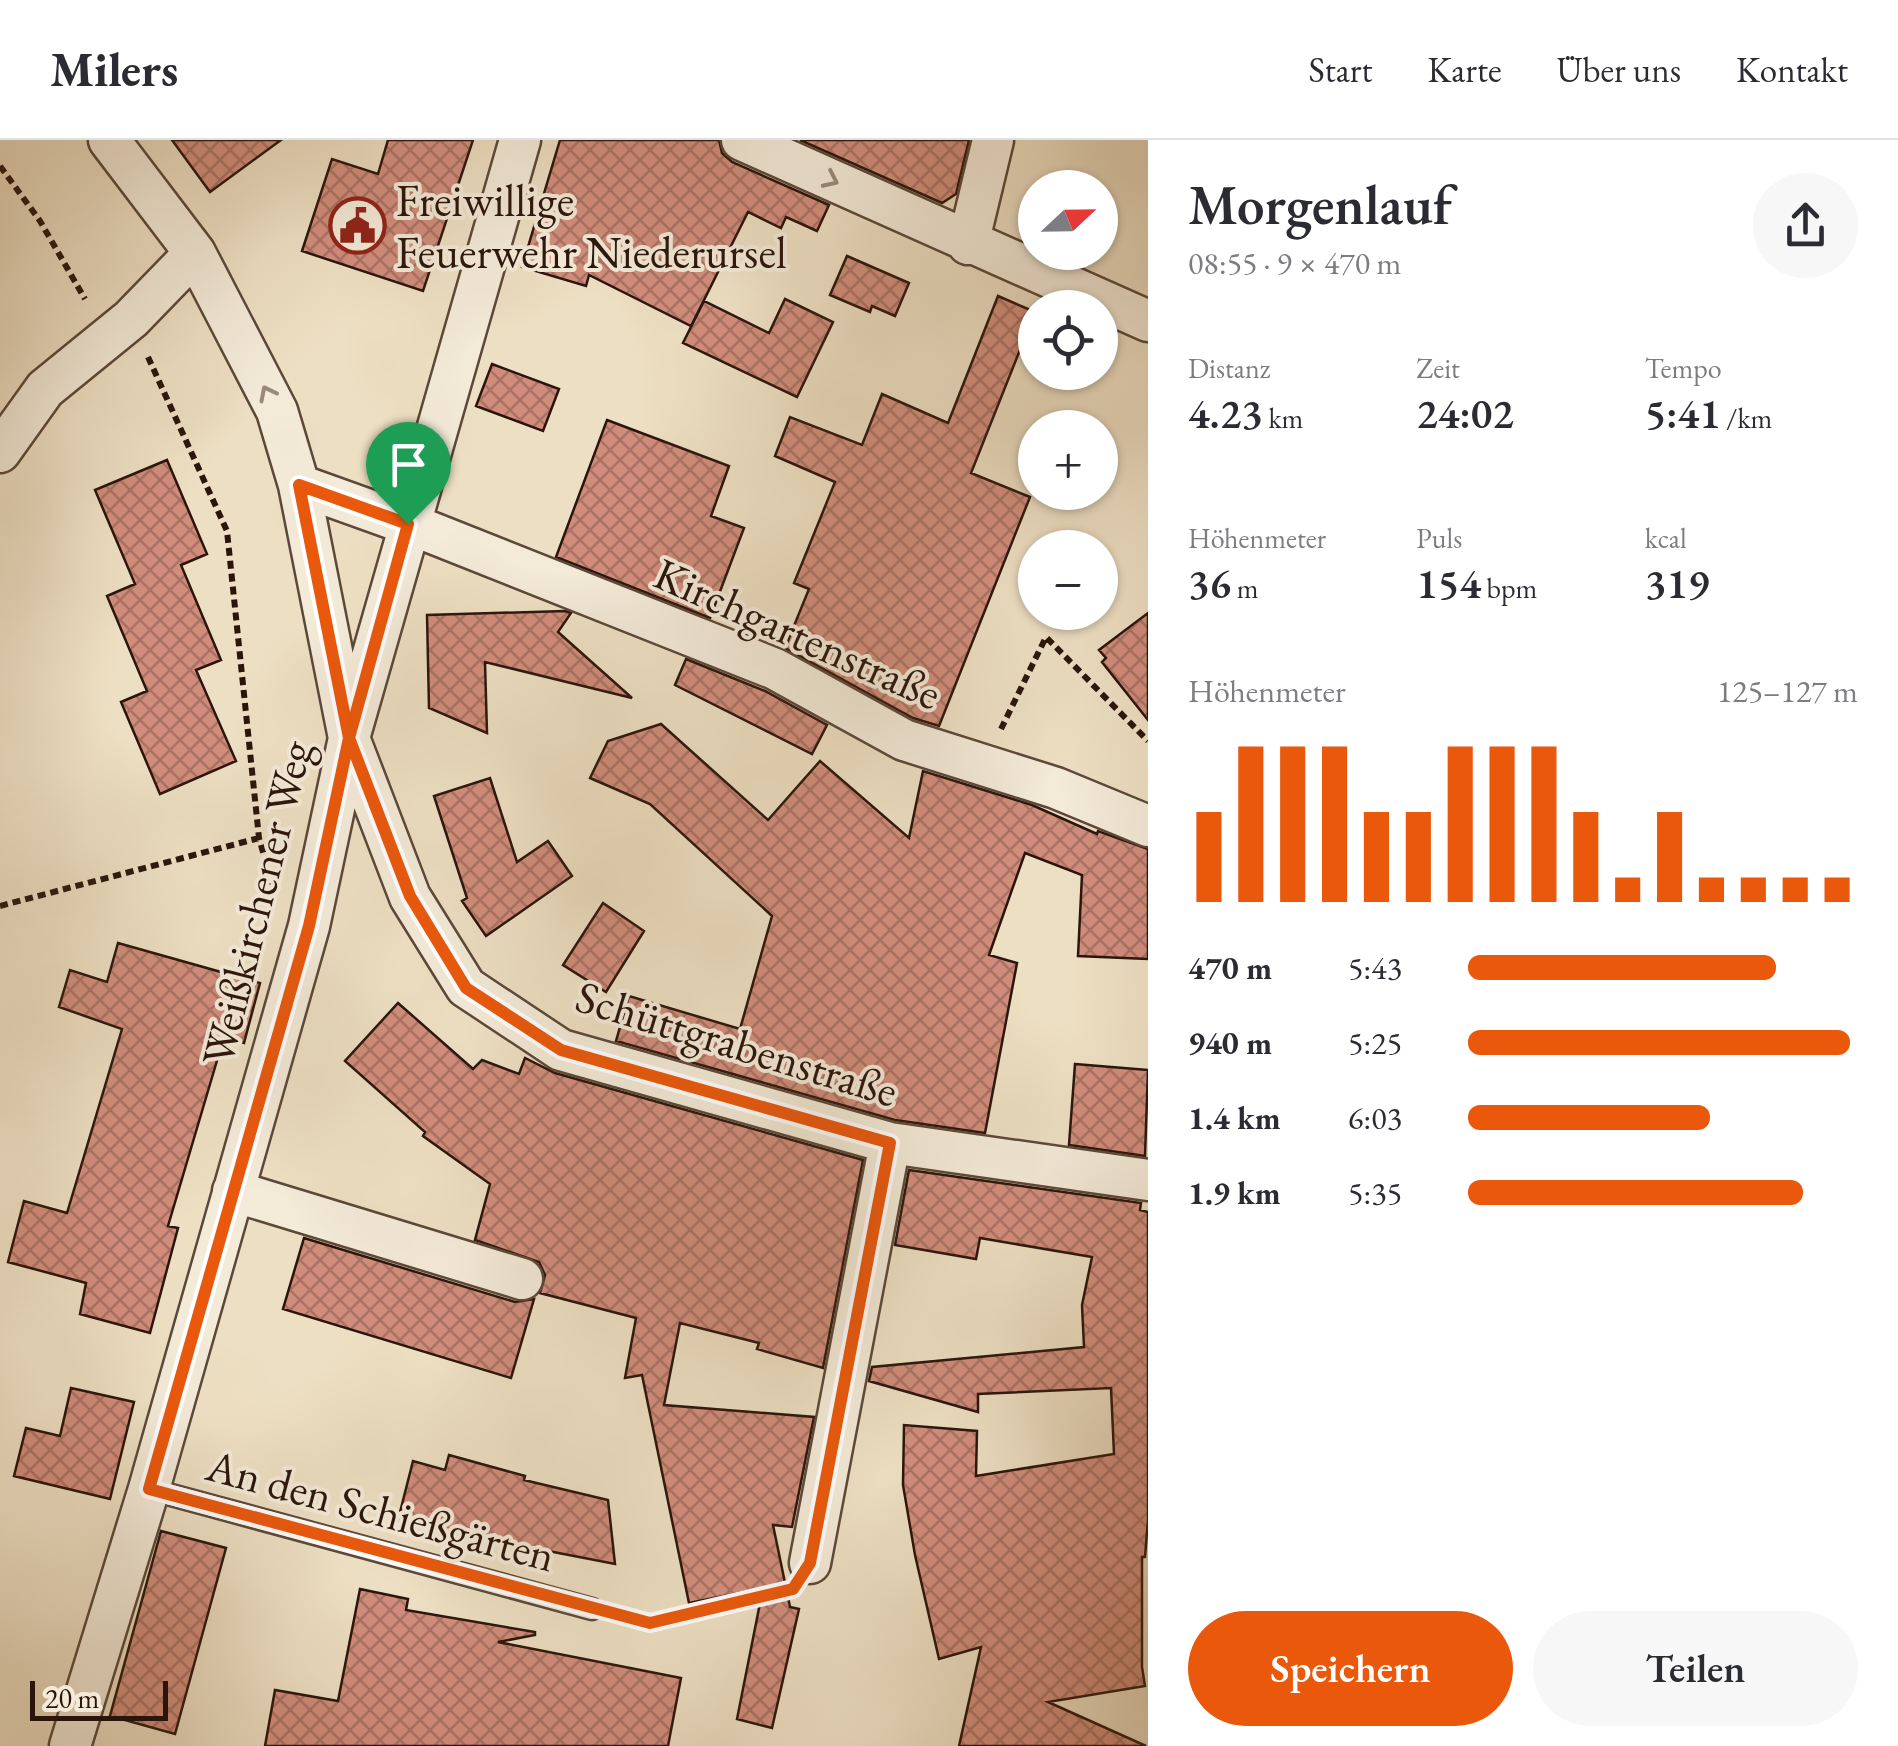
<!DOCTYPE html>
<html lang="de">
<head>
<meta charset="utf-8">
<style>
	body { margin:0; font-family:"EB Garamond",serif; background:#f7f7f7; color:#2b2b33; height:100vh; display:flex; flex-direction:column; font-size:38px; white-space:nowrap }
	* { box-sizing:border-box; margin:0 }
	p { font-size:32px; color:#7c7c81 }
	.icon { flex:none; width:55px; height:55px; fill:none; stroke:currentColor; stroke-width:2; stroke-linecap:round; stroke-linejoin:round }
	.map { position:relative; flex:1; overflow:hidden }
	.sheet { display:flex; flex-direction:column; background:#fff; width:750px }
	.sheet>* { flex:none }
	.needle { width:65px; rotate:68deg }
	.buttons { position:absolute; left:1018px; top:30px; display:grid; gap:20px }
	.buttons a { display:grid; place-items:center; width:100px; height:100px; border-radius:50%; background:#fff; box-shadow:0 2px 8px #0004; font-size:50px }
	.scale { position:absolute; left:30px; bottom:25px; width:138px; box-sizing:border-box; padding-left:10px; border:5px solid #2b150b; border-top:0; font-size:28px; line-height:35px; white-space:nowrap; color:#2b150b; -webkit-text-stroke:8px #f3ead8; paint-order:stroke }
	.pin { position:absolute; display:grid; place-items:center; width:85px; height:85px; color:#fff; margin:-102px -42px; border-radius:50% 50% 50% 0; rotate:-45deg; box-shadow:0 0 10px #0007 }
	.pin .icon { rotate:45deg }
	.round { display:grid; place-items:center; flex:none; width:105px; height:105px; border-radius:52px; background:#f7f7f7 }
	.headline { display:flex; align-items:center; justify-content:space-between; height:170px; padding:0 40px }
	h1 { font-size:55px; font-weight:600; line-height:75px }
	.figures { display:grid; grid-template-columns:repeat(3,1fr); gap:15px; height:170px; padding:10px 40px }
	.figures div { display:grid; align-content:center }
	.figures b { font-size:42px; font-weight:600 }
	.figures small { font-size:28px; font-weight:400 }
	.figures p { font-size:28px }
	.chart { height:280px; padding:20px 40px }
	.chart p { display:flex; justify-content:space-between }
	.chart svg { width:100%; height:180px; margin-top:10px; stroke:#ea580c; stroke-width:6 }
	.button { display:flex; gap:20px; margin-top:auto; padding:20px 40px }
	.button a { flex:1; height:115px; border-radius:60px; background:#ea580c; color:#fff; font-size:40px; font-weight:600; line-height:115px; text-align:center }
	.button a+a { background:#f7f7f7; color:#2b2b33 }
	ul { padding:0 40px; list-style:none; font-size:32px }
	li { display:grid; grid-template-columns:160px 120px 1fr; align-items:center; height:75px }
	li i { height:25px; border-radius:12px; background:#ea580c }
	header { display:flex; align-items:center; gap:60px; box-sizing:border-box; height:140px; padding:0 50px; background:#fff; border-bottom:2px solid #e1e1e2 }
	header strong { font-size:48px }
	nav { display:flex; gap:55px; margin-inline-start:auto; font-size:35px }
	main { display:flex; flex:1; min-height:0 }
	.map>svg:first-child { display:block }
</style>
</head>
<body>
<header>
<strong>Milers</strong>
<nav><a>Start</a><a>Karte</a><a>Über uns</a><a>Kontakt</a></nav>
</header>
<main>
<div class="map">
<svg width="1148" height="1606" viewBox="0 0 1148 1606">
	<defs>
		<pattern id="building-cross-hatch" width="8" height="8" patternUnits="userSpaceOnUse" patternTransform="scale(2.5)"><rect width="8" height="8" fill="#d18d7c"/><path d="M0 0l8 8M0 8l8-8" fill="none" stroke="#aa7264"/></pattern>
	</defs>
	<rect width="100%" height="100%" fill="#eddfc3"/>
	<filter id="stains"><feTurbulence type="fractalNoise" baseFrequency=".002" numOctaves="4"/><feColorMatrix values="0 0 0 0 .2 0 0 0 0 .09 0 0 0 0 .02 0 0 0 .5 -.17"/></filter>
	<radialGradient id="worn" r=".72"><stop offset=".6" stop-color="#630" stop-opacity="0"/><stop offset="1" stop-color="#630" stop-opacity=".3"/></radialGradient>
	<!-- building -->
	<path fill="url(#building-cross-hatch)" stroke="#2b150b" stroke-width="2.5" d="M 172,0 L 281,0 L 210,52 Z
		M 388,0 L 473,0 L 423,151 L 302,111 L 332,19 L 378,34 Z
		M 560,0 L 719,0 L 722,13 L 732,22 L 829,65 L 817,91 L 786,77 L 781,88 L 748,72 L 691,186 L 589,135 L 586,146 L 522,127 Z
		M 800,0 L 969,0 L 956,54 L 942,63 Z
		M 847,116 L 909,143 L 895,176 L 872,166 L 870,172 L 830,155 Z
		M 998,156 L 1035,172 L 971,333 L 1030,357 L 939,586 L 913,578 L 785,508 L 809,449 L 794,443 L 835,342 L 775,316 L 790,277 L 862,305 L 882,254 L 948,283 Z
		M 785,159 L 833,182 L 797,257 L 683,203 L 704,161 L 769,193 Z
		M 492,224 L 559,249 L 543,291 L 476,266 Z
		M 607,280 L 729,326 L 711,376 L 744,388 L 710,478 L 556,417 Z
		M 167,320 L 207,414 L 181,425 L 221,520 L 196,530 L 236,621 L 160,654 L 121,562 L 147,551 L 107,456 L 135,444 L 95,350 Z
		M 565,471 L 571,473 L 558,492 L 632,558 L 485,522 L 487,593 L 429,568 L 427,475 Z
		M 1148,473 L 1148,580 L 1102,522 L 1106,518 L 1099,510 Z
		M 686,519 L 765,551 L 827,585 L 812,614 L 675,545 Z
		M 661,584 L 768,680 L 820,621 L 909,698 L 923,631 L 1032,665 L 1097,694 L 1098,691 L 1148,709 L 1148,819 L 1078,816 L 1082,735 L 1025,713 L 989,815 L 1017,823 L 985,993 L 895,980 L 616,901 L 629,856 L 740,889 L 772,776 L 650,664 L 590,638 L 608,601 Z
		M 490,638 L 517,722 L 548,701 L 572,736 L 486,796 L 462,761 L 467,758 L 434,656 Z
		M 603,763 L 644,791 L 606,852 L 563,825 Z
		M 118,803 L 260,843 L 244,903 L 224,897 L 168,1086 L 178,1088 L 150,1193 L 80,1174 L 86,1143 L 8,1122 L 24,1061 L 67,1073 L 122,889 L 59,867 L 70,830 L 107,842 Z
		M 398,863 L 473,929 L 482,920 L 519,934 L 525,918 L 555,933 L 863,1020 L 823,1228 L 757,1209 L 759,1203 L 680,1183 L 664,1265 L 814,1277 L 792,1387 L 773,1385 L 790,1467 L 799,1469 L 772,1588 L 737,1579 L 763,1448 L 689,1463 L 642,1235 L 625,1238 L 636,1178 L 540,1153 L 545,1135 L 539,1122 L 475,1100 L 490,1044 L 423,996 L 425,992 L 345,921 Z
		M 1075,924 L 1148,930 L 1145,1016 L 1069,1005 Z
		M 909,1030 L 1141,1063 L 1140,1070 L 1148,1072 L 1148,1380 L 1145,1417 L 1142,1417 L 1142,1527 L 1145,1546 L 1048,1562 L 1146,1606 L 959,1606 L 981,1507 L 939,1519 L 915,1415 L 903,1345 L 904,1285 L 977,1291 L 976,1336 L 1114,1314 L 1111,1248 L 978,1254 L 978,1272 L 869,1241 L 872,1227 L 1084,1207 L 1082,1165 L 1092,1117 L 980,1098 L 976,1119 L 895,1105 Z
		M 304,1098 L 515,1162 L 534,1159 L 511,1238 L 283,1169 Z
		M 71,1248 L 134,1262 L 110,1359 L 14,1336 L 26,1288 L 60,1296 Z
		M 449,1315 L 525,1336 L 524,1340 L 608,1360 L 615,1424 L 543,1410 L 542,1413 L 460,1393 L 459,1397 L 398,1380 L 413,1321 L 445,1330 Z
		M 161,1391 L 226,1408 L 175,1594 L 110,1576 Z
		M 360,1449 L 408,1459 L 406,1470 L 535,1492 L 535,1495 L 498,1502 L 681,1538 L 668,1606 L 265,1606 L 275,1550 L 338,1561 Z"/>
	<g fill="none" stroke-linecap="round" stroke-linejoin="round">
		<defs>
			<path id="lane" d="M 149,1349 L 592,1469"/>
			<path id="street" d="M 109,0 L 195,113 L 277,271 L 299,345 L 349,598 L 410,757 L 466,847 L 561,910 L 890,1003 L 1148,1040
				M 742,0 L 1148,181
				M 968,104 L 993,0
				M 0,312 L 45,249 L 131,179 L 195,113
				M 299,345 L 430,392 L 775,529 L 904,600 L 1056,648 L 1148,686
				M 233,1051 L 522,1139
				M 810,1423 L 890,1003
				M 70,1606 L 149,1349 L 309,786 L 349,598 L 520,0"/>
		</defs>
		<!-- lane casing -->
		<use href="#lane" stroke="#5c4839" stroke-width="25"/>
		<!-- street casing -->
		<use href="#street" stroke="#5c4839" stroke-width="45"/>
		<!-- path -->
		<path stroke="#2b150b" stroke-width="6" stroke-dasharray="8 5" stroke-linecap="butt" d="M 0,26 L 40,81 L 85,159
			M 148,217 L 227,391 L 259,698 L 272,744
			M 1001,589 L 1046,497 L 1148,601
			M 0,766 L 259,698
			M 623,1476 L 650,1483 L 781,1452"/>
		<!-- lane -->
		<use href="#lane" stroke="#f3ead8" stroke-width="20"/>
		<!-- street -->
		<use href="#street" stroke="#f3ead8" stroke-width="40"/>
	</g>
	<!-- one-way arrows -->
	<defs><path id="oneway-chevron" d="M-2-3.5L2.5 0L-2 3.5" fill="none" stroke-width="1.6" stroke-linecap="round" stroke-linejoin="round" transform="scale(2.5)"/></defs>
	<g stroke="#998a7c">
		<use href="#oneway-chevron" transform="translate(831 40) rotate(25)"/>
		<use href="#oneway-chevron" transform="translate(267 253) rotate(-117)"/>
	</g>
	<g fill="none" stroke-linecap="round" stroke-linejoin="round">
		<defs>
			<path id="route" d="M 408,384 L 349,598 L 309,786 L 149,1349 L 650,1483 L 793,1449 L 810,1423 L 890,1003 L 561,910 L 466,848 L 410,756 L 349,598 L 299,345 L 408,384"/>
		</defs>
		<!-- route casing -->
		<use href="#route" stroke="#fff" stroke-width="20"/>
		<!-- route -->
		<use href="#route" stroke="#ea580c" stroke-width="12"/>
	</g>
	<!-- icons -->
	<defs>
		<symbol id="civic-ring" viewBox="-11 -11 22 22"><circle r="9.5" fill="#f3ead8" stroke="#8f2418" stroke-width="1.5"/><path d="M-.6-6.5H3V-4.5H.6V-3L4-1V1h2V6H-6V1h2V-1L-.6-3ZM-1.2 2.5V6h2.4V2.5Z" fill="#8f2418"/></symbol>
	</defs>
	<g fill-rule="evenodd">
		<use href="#civic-ring" x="326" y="54" width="63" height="63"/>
	</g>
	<g text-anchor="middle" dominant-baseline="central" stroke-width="8" stroke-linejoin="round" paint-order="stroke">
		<!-- poi labels -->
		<g font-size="45" fill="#2b150b" stroke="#f3ead8" text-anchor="start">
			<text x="396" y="60">Freiwillige<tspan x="396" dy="52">Feuerwehr Niederursel</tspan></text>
		</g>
		<!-- street labels -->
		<g font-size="45" fill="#2b150b" stroke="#f3ead8">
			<text transform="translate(798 493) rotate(24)">Kirchgartenstraße</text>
			<text transform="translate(256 763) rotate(-76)">Weißkirchener Weg</text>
			<text transform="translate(737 903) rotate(17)">Schüttgrabenstraße</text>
			<text transform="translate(381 1370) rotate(15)">An den Schießgärten</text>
		</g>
	</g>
	<rect width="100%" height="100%" filter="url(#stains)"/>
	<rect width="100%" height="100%" fill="url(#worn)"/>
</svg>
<div class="buttons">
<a><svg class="needle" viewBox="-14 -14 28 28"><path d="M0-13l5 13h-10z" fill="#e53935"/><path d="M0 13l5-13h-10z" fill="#7c7c81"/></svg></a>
<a><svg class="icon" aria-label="locate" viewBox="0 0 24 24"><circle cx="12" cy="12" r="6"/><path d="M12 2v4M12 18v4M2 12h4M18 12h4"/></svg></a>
<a>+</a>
<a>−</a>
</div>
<div class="scale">20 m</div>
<div class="pin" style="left:408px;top:384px;background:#1e9e55"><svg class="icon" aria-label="arrive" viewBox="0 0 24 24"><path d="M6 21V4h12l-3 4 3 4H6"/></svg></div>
</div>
<section class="sheet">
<div class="headline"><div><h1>Morgenlauf</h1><p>08:55 · 9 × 470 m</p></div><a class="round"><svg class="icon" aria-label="share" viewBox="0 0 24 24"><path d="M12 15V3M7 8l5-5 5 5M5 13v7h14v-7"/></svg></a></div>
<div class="figures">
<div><p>Distanz</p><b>4.23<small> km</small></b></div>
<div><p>Zeit</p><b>24:02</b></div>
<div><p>Tempo</p><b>5:41<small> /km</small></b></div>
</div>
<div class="figures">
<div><p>Höhenmeter</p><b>36<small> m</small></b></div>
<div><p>Puls</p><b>154<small> bpm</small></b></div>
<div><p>kcal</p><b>319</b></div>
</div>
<div class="chart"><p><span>Höhenmeter</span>125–127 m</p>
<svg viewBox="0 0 160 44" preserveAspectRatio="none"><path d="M5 44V22M15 44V6M25 44V6M35 44V6M45 44V22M55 44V22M65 44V6M75 44V6M85 44V6M95 44V22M105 44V38M115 44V22M125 44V38M135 44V38M145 44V38M155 44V38"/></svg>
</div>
<ul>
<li><b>470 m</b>5:43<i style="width:79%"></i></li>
<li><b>940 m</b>5:25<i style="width:98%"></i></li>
<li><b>1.4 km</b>6:03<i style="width:62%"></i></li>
<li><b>1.9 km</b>5:35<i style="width:86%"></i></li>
</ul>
<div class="button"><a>Speichern</a><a>Teilen</a></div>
</section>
</main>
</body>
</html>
